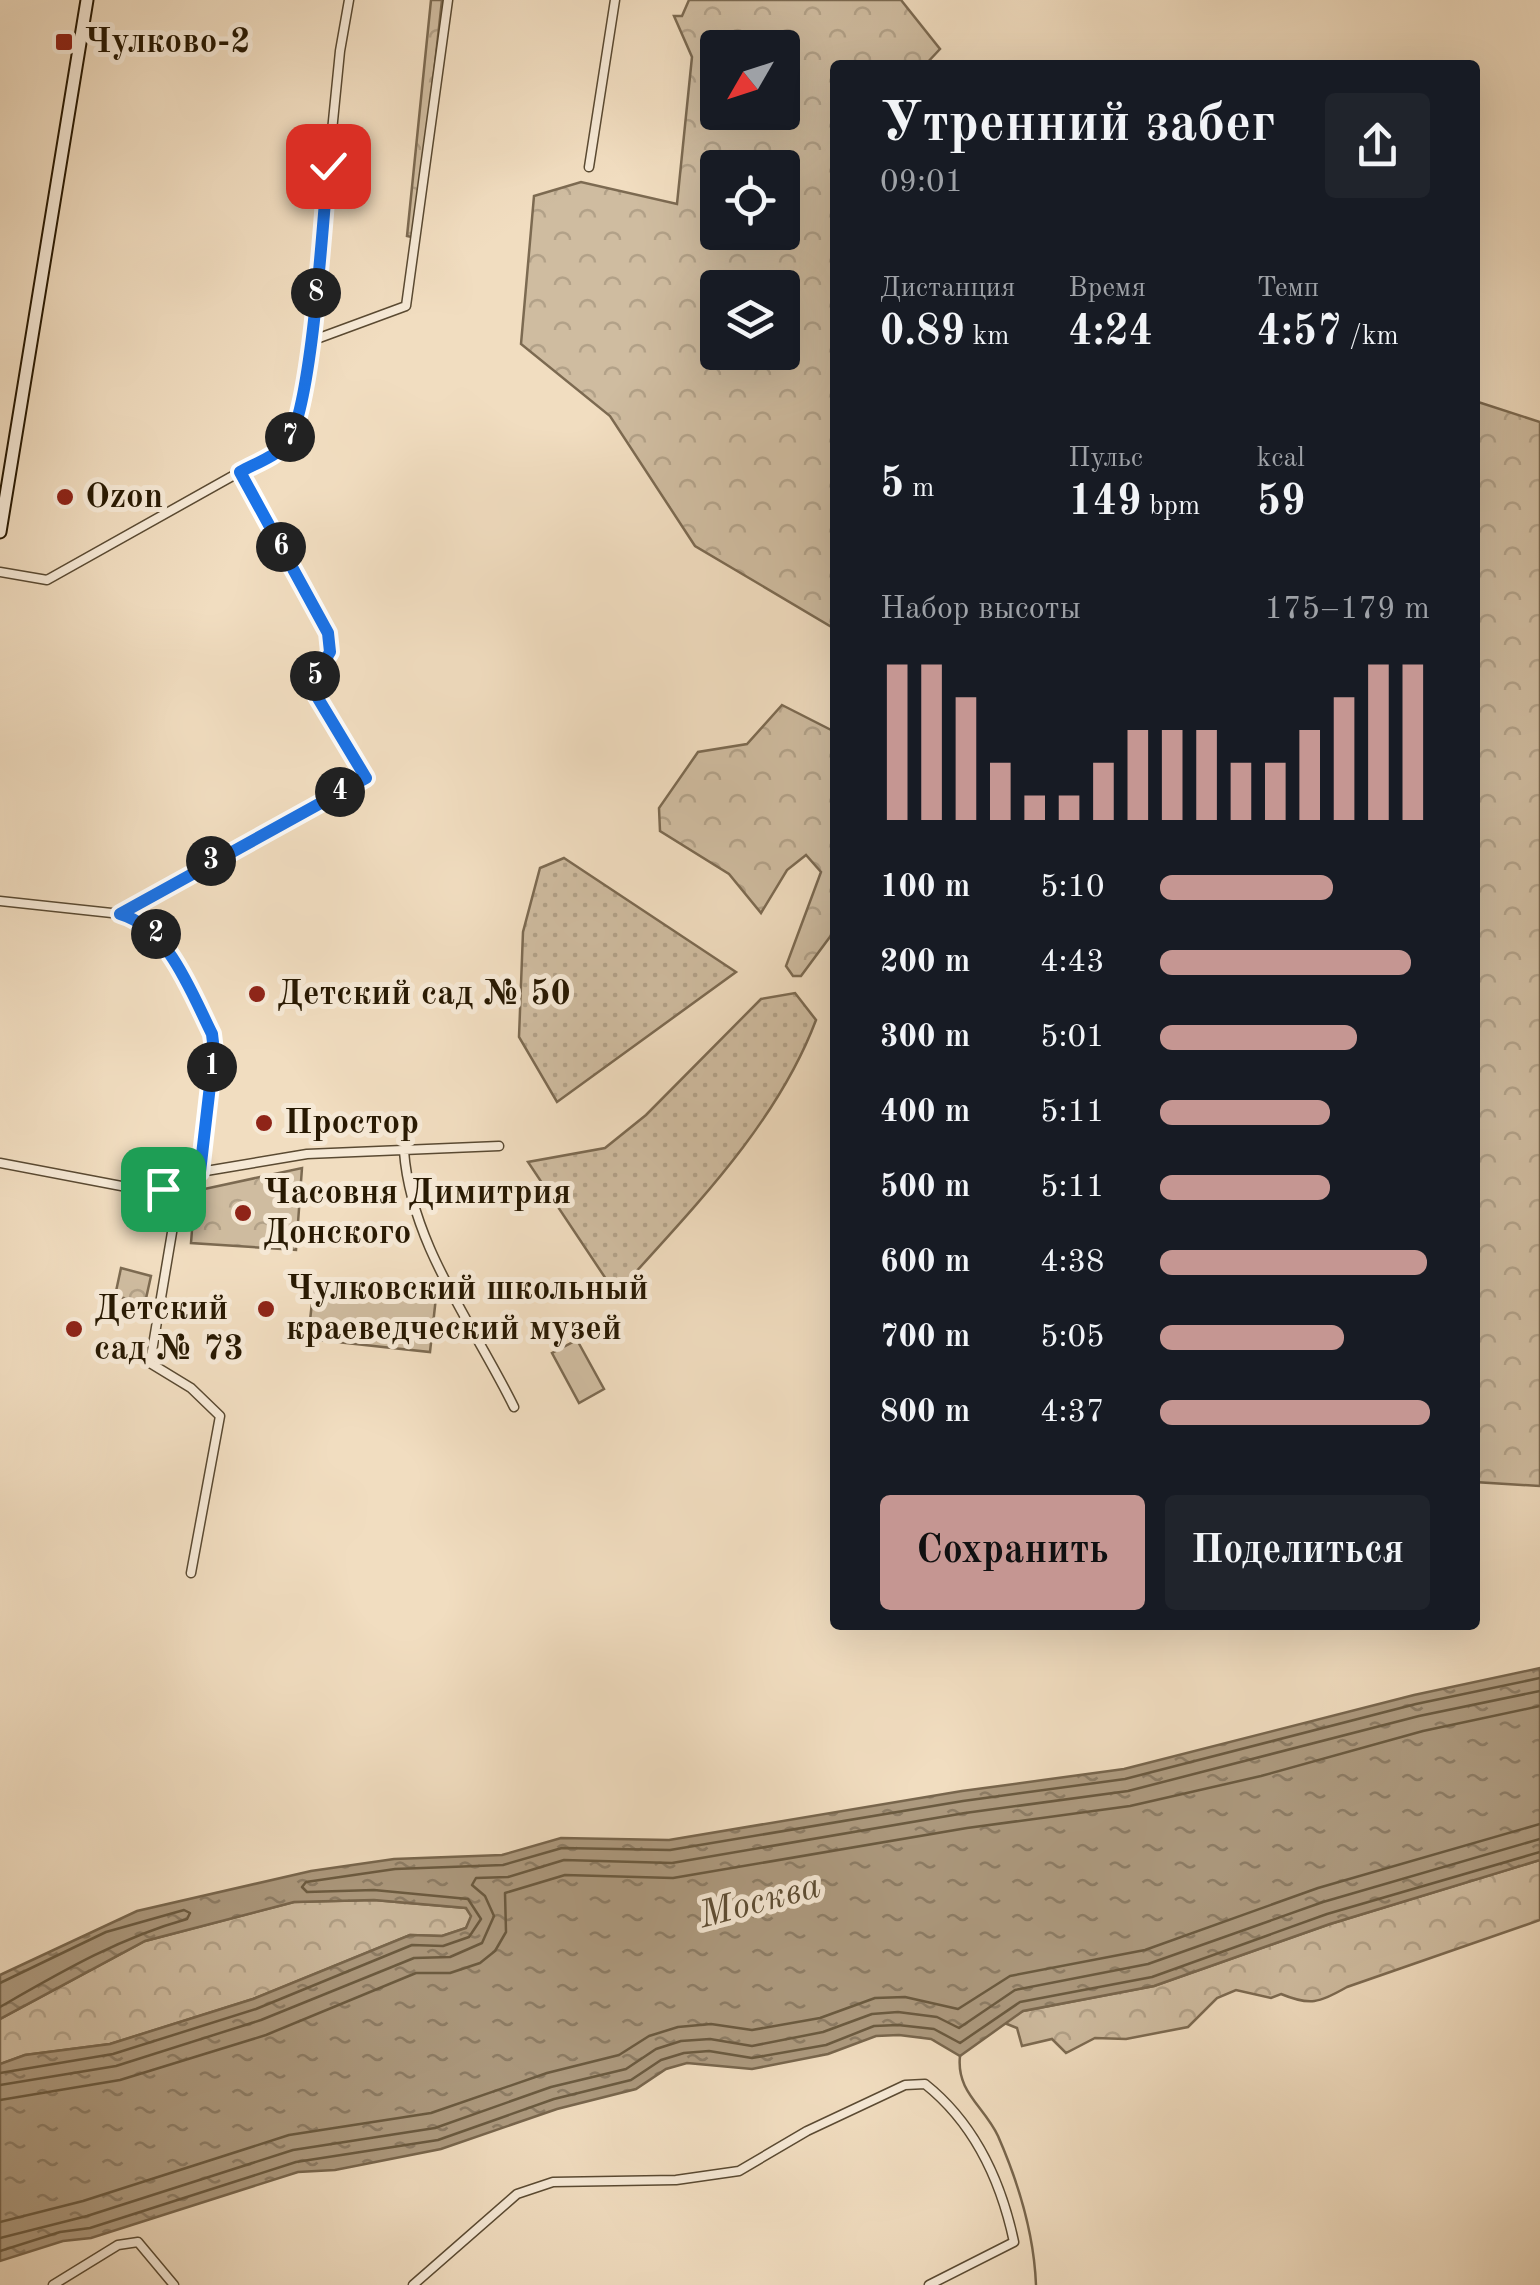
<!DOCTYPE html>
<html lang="ru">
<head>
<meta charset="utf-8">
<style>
	body { margin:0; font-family:"Old Standard TT",serif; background:#20242c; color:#f1f3f6; height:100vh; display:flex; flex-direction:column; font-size:38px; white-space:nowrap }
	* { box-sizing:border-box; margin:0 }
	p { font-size:32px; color:#9ea1a6 }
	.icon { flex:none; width:55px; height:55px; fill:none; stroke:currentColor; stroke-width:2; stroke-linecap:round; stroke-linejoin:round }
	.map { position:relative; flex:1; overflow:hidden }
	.panel { position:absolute; left:830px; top:60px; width:650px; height:1570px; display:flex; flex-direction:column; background:#171b24; border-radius:10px; box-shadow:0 10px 40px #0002 }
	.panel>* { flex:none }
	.needle { width:65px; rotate:231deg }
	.buttons { position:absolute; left:700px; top:30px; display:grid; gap:20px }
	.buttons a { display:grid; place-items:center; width:100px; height:100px; border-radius:10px; background:#171b24; box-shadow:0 10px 40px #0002; font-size:50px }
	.pin { position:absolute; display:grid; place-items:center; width:85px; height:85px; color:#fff; margin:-42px; border-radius:20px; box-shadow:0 5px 15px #0006 }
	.km { position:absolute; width:50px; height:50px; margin:-25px; border-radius:50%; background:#222; color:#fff; font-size:28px; line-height:50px; text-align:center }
	.round { display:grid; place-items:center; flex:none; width:105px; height:105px; border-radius:10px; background:#20242c }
	.overview { display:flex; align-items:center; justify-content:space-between; height:170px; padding:0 50px }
	h1 { font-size:55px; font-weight:600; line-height:75px }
	.stats { display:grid; grid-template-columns:repeat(3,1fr); gap:15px; height:170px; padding:10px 50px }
	.stats div { display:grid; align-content:center }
	.stats b { font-size:42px; font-weight:600 }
	.stats small { font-size:28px; font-weight:400 }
	.stats p { font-size:28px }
	.chart { height:280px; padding:20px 50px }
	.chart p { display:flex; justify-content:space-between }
	.chart svg { width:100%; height:180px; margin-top:10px; stroke:#c59692; stroke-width:6 }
	.button { display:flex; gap:20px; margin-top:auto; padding:20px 50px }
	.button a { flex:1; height:115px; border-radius:10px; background:#c59692; color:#111; font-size:40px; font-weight:600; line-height:115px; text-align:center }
	.button a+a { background:#20242c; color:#f1f3f6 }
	ul { padding:0 50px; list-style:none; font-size:32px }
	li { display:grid; grid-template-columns:160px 120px 1fr; align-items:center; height:75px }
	li i { height:25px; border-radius:12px; background:#c59692 }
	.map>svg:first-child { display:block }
</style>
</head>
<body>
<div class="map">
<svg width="1540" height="2285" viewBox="0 0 1540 2285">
	<defs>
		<pattern id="grass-dots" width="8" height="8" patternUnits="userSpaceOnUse" patternTransform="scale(2.5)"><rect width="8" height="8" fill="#cfbca0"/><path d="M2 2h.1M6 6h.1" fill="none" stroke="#b2a188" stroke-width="1.8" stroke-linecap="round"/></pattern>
		<pattern id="forest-crowns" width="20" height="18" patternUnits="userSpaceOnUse" patternTransform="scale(2.5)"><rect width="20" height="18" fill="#cfbca0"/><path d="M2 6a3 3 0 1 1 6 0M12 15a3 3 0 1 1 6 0" fill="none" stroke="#b2a188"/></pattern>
		<pattern id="water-ripples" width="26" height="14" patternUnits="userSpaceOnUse" patternTransform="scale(2.5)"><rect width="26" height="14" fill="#ad9a7f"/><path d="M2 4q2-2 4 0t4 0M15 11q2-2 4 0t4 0" fill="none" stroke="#8d7d66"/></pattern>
	</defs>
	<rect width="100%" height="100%" fill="#f1ddc0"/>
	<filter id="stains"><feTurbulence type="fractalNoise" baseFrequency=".002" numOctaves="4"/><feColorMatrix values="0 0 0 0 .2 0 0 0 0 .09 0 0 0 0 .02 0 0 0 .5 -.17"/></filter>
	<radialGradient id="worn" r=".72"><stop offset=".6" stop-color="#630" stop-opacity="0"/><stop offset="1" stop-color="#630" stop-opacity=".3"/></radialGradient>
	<!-- grass -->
	<path fill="url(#grass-dots)" stroke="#7c6a51" stroke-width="2.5" d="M 564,858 L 736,972 L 557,1102 L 519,1037 L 523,932 L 540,868 Z
		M 795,993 L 816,1020 C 776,1126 690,1211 616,1294 L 528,1162 L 605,1148 L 646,1115 L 761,999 Z"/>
	<!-- forest -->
	<path fill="url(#forest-crowns)" stroke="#7c6a51" stroke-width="2.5" fill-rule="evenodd" d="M 431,0 L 442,0 L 416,238 L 407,236 Z
		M 689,0 L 901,0 L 940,49 L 925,65 L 835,65 L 835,629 L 695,546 L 610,416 L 521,344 L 534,196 L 581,182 L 677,204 L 692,57 L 674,16 L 682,16 ZM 718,48 L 782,48 L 782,112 L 718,112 ZM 718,168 L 782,168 L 782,232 L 718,232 ZM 718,288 L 782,288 L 782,352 L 718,352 Z
		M 1475,401 L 1540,422 L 1540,1486 L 1475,1482 Z
		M 782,705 L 835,732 L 835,930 L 801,976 L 793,976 L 786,966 L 821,872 L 806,855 L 787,870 L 761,913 L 729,874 L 660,831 L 659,808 L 698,752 L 747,744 Z
		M 302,1168 L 296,1250 L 191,1243 L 195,1191 Z
		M 121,1268 L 151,1276 L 145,1303 L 115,1296 Z
		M 1540,1860 L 1540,1920 L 1347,1987 C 1319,2003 1310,2006 1281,1994 L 1271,1998 L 1236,1990 L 1217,1998 L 1188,2027 L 1126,2039 L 1095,2038 L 1066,2053 L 1052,2039 L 1022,2046 L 1017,2028 L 1002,2022 L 1023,2011 L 1154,1986 L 1330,1924 Z
		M 374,1900 L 466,1908 L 472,1916 L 466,1928 L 442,1936 L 410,1935 L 253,1999 L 110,2044 L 25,2055 L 0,2064 L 0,2019 L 145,1941 L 294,1902 Z"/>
	<!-- pitch -->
	<path fill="#cfbca0" stroke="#7c6a51" stroke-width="2.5" d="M 314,1284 L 436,1297 L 430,1352 L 308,1339 Z
		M 577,1340 L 604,1389 L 579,1403 L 552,1353 Z"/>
	<!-- water -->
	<path fill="url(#water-ripples)" stroke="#78664d" stroke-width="2.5" d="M 1540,1668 L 1540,1860 L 1330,1924 L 1154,1986 L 1023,2011 L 960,2056 L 931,2039 L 899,2035 L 876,2036 L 828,2054 L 752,2069 L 687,2063 L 666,2069 L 636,2089 L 557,2109 L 441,2149 L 335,2170 L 298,2172 L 91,2238 L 63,2241 L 0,2261 L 0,2064 L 25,2055 L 110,2044 L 253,1999 L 410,1935 L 442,1936 L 466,1928 L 471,1916 L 466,1908 L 374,1900 L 294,1902 L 145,1941 L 0,2019 L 0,1975 L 137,1911 L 311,1871 L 394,1859 L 502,1855 L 561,1838 L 669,1840 L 962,1791 L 1124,1769 L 1414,1695 Z"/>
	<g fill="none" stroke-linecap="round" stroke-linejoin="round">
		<!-- shore -->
		<path stroke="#6a5a40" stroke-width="2.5" d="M 0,1983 L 106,1932 L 184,1910 L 190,1913 L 187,1919 C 119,1938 61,1972 0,2007
			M 0,2073 L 113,2054 L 256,2009 L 412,1945 L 443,1946 L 469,1937 L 481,1919 L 468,1899 L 374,1890 L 307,1892 L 302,1887 L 306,1882 L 395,1869 L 503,1865 L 562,1848 L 670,1850 L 963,1801 L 1125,1779 L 1416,1704 L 1540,1678
			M 0,2085 L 116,2066 L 261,2020 L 414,1958 L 450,1957 L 482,1943 L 494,1916 L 485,1896 L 472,1885 L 476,1878 L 508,1877 L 564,1860 L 672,1863 L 965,1813 L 1128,1791 L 1419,1716 L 1540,1691
			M 0,2100 L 120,2080 L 266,2035 L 416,1973 L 450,1973 L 480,1963 L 495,1951 L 506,1932 L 505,1893 L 565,1875 L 673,1878 L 967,1828 L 1130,1806 L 1261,1776 L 1423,1731 L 1540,1706
			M 0,2222 L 83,2201 L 289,2135 L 431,2113 L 547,2073 L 619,2055 L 649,2036 L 678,2027 L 711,2024 L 752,2030 L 820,2018 L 875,1998 L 905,1997 L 958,2009 L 1010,1976 L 1145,1950 L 1318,1888 L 1540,1824
			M 0,2238 L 87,2216 L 293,2150 L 435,2128 L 551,2087 L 626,2069 L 656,2049 L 681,2041 L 710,2039 L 752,2046 L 823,2032 L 872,2014 L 898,2012 L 937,2017 L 959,2028 L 1015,1990 L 1148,1964 L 1323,1902 L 1540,1839
			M 0,2251 L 60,2232 L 90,2228 L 296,2162 L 438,2140 L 554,2099 L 631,2080 L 661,2060 L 684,2053 L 709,2051 L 752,2058 L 826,2045 L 874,2026 L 898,2025 L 934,2029 L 960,2043 L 1020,2002 L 1152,1977 L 1327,1914 L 1540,1852"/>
		<!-- stream -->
		<path stroke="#78664d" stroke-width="2.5" d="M 960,2056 C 956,2092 984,2106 998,2136 C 1019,2184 1034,2233 1036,2285"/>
		<defs>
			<path id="street" d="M 589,167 L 615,0
				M 311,341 L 340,51 L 349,0
				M 0,572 L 47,580 L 279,450 L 294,429 L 311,341 L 406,306 L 448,0
				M 0,901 L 121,914 C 168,928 191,992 212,1034 L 214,1051 L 200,1172
				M 121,914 L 366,778 L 310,685 L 330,652 L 328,633 L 240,472
				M 404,1151 C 411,1245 474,1325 514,1407
				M 0,1163 L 137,1189 L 163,1189 L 200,1172 L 307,1154 L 499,1146
				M 181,1179 L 150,1363 L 191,1388 L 220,1416 L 191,1573
				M 53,2285 L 118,2245 L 138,2242 L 174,2285
				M 413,2285 L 517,2194 L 553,2182 L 676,2180 L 739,2171 L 807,2131 L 905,2085 L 925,2084 C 974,2123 1001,2181 1014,2242 L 929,2285"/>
			<path id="secondary" d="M 0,532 L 87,0"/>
		</defs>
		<!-- street casing -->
		<use href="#street" stroke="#5a4a32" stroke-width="11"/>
		<!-- secondary casing -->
		<use href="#secondary" stroke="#281902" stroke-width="15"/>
		<!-- street -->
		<use href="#street" stroke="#f6e9d6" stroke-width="8"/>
		<!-- secondary -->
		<use href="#secondary" stroke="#f6e9d6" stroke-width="11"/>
	</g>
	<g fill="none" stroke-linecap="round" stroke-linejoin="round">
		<defs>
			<path id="route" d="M 163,1189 L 200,1172 L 214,1051 L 212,1034 C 191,992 168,928 120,914 L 366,778 L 310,685 L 330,652 L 328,633 L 240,472 C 254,464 277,456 287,443 C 312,411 323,217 328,166"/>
		</defs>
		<!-- route casing -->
		<use href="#route" stroke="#fff" stroke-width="20"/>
		<!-- route -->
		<use href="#route" stroke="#1a73e8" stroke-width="12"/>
	</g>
	<!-- markers -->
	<g fill="#8f2418" stroke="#f6e9d6" stroke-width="4">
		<rect x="54" y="32" width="20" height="20" rx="5"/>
		<circle cx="65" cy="497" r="10"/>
		<circle cx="257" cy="994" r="10"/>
		<circle cx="264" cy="1123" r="10"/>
		<circle cx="243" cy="1213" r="10"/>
		<circle cx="266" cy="1309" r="10"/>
		<circle cx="74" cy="1329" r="10"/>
	</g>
	<g text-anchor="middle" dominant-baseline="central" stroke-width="10" stroke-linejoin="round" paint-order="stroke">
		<!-- poi labels -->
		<g font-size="35" font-weight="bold" fill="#281902" stroke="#f6e9d6" text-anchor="start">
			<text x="84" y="42">Чулково-2</text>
			<text x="85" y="497">Ozon</text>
			<text x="277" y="994">Детский сад № 50</text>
			<text x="284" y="1123">Простор</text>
			<text x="263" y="1193">Часовня Димитрия<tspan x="263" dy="40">Донского</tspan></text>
			<text x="286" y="1289">Чулковский школьный<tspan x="286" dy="40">краеведческий музей</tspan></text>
			<text x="94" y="1309">Детский<tspan x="94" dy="40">сад № 73</tspan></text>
		</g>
		<!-- water labels -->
		<g font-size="38" font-style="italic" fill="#5d4d34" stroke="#f6e9d6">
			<text transform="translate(760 1902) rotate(-15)">Москва</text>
		</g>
	</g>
	<rect width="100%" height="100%" filter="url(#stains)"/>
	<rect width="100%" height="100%" fill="url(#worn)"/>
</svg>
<div class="buttons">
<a><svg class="needle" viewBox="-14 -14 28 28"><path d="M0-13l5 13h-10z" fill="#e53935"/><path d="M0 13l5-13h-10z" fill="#9ea1a6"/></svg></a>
<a><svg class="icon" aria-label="locate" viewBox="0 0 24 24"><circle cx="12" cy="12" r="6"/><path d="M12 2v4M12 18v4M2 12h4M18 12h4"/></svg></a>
<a><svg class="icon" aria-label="layers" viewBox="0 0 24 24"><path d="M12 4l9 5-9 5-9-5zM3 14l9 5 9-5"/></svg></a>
</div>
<div class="pin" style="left:163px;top:1189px;background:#1e9e55"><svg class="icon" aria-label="arrive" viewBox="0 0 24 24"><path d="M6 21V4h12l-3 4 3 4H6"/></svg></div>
<div class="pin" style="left:328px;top:166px;background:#d93025"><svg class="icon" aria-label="check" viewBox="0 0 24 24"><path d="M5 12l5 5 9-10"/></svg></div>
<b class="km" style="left:212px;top:1067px">1</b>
<b class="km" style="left:156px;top:934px">2</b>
<b class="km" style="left:211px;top:861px">3</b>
<b class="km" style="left:340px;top:792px">4</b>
<b class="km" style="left:315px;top:676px">5</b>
<b class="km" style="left:281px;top:547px">6</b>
<b class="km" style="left:290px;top:437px">7</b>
<b class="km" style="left:316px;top:293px">8</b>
<section class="panel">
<div class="overview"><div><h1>Утренний забег</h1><p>09:01</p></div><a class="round"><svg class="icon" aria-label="share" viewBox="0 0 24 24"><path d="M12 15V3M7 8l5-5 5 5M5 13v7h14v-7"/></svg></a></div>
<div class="stats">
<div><p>Дистанция</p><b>0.89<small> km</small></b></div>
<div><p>Время</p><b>4:24</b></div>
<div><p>Темп</p><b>4:57<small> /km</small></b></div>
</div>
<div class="stats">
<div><b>5<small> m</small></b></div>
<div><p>Пульс</p><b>149<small> bpm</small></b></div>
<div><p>kcal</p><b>59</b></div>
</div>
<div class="chart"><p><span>Набор высоты</span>175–179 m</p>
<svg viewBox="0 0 160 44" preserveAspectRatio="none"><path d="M5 44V6M15 44V6M25 44V14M35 44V30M45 44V38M55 44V38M65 44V30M75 44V22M85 44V22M95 44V22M105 44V30M115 44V30M125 44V22M135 44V14M145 44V6M155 44V6"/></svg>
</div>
<ul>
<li><b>100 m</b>5:10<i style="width:64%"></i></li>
<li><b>200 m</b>4:43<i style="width:93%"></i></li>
<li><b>300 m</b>5:01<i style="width:73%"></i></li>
<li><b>400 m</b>5:11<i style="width:63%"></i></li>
<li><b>500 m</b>5:11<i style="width:63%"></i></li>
<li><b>600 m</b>4:38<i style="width:99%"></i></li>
<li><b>700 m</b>5:05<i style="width:68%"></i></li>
<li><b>800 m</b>4:37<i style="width:100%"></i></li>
</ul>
<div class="button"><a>Сохранить</a><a>Поделиться</a></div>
</section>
</div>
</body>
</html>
